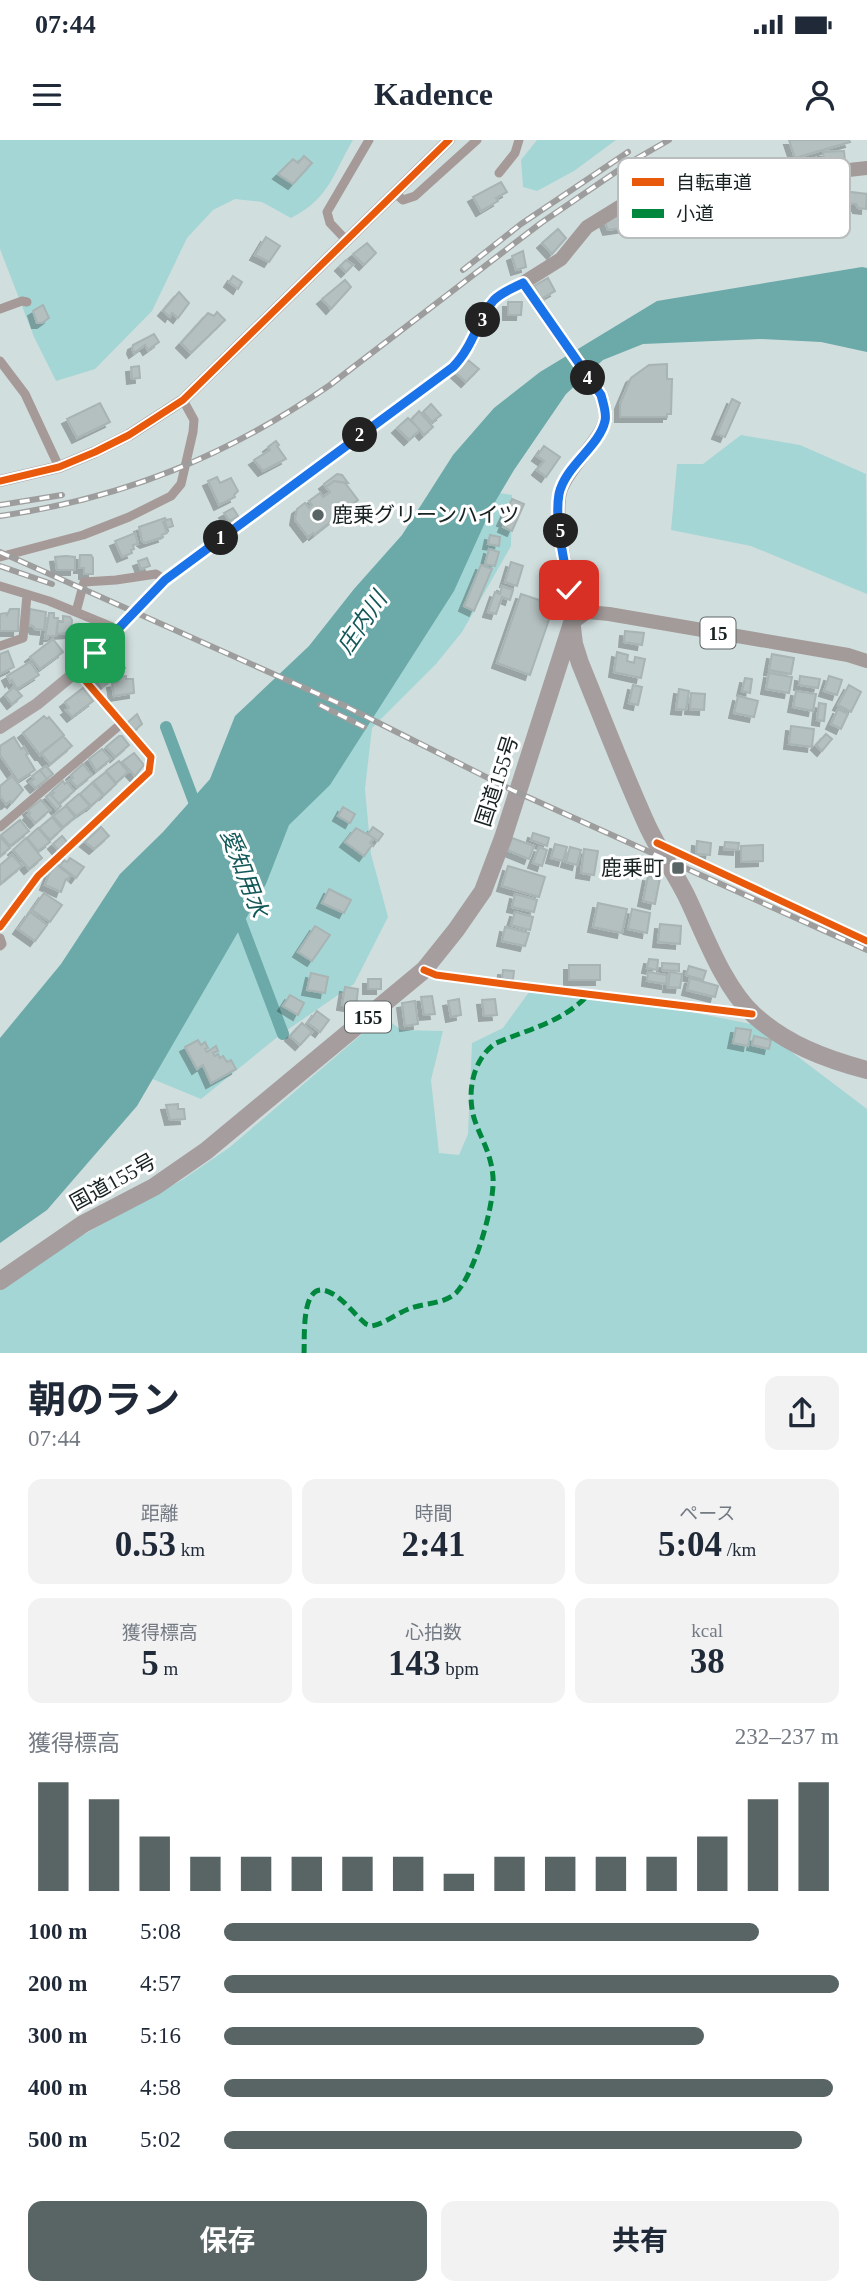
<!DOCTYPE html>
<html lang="ja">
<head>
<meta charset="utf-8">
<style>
	body { margin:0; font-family:"Times New Roman","Noto Sans JP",serif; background:#f2f2f3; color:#1f2937; height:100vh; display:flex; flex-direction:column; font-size:26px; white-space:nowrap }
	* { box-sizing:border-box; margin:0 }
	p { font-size:23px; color:#747a83 }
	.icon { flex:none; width:38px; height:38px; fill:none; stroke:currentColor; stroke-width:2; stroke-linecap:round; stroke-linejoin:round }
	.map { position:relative; height:1213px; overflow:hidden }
	.side { display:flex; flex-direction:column; background:#fff; flex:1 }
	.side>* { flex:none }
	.pin { position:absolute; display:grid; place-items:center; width:60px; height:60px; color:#fff; margin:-30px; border-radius:14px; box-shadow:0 4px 10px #0006 }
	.km { position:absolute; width:35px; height:35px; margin:-18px; border-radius:50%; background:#222; color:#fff; font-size:19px; line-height:35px; text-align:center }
	.round { display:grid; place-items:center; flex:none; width:74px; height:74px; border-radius:14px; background:#f2f2f3 }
	.overview { display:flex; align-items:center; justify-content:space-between; height:119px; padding:0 28px }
	h1 { font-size:38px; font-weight:700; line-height:52px }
	.metrics { display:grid; grid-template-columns:repeat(3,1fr); gap:10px; height:119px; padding:7px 28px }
	.metrics div { display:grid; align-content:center; border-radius:14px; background:#f2f2f3; text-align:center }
	.metrics b { font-size:35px; font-weight:700 }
	.metrics small { font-size:19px; font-weight:400 }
	.metrics p { font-size:19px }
	.chart { height:196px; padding:14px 28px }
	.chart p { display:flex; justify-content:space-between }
	.chart svg { width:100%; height:126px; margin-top:7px; stroke:#596464; stroke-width:6 }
	.primary-button { display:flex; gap:14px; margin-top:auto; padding:14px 28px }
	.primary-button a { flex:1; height:80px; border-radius:14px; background:#596464; color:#fff; font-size:28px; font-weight:700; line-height:80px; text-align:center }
	.primary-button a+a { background:#f2f2f3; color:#1f2937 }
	ul { padding:0 28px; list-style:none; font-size:23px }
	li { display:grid; grid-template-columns:112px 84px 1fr; align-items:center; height:52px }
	li i { height:18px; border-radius:9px; background:#596464 }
	.status { display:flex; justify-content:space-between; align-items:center; height:49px; padding:0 35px; background:#fff; direction:ltr }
	.status svg { height:19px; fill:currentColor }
	header { display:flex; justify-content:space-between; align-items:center; height:91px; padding:0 28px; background:#fff; font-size:32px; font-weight:700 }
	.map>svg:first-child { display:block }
</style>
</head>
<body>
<div class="status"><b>07:44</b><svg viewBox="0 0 49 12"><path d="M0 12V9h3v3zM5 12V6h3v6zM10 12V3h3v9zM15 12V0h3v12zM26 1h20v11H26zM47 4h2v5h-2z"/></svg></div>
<header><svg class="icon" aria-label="menu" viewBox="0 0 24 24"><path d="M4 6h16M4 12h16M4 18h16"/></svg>Kadence<svg class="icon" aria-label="person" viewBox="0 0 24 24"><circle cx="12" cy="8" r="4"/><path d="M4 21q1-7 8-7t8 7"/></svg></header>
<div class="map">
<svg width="867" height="1214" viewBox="0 0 867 1214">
	<defs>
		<filter id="shadow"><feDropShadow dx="-5" dy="5" stdDeviation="0" flood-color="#0004"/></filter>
	</defs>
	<rect width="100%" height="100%" fill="#d1dede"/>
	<!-- green -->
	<path fill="#a4d6d5" d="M 0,0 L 353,0 C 333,34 329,59 291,78 L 262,62 L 235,59 L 213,70 L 187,98 L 152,171 L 95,229 L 56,241 L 34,197 L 0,109 Z
		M 537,0 L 616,0 L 574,31 L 537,51 L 523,47 L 521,20 Z
		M 741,295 L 800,305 L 866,334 L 867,454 L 751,406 L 671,390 L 677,324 L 703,324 Z
		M 482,350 L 512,355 L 511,406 L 462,492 L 436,524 L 372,588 L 365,649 L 371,714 L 388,777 L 354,844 L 280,895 L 201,959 L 138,933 Z
		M 529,852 L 641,862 L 756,885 L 867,969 L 867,1213 L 0,1214 L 0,1149 L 65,1105 L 182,1040 L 230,1007 L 383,876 L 401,890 L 443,891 L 431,940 L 439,1013 L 459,1015 L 468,994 L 472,903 L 503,888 Z"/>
	<!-- water -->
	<path fill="#6ca9a9" d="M 862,127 L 867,128 L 867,212 L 821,202 L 760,199 L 643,204 L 603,220 L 566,254 L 514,330 L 492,367 L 454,451 L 330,645 L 289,685 L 266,744 L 137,966 L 47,1070 L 0,1103 L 0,898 L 61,824 L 120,734 L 163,692 L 210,639 L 235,576 L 309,506 L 354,449 L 402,395 L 453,315 L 494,268 L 540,232 L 657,161 Z"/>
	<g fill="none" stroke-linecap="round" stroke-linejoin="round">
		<!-- canal -->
		<path stroke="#6ca9a9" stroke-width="12" d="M 166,587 L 198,672
			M 236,770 L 283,894"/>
	</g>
	<!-- building -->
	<path fill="#b4bfbf" stroke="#a8b3b3" stroke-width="2" filter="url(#shadow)" d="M 789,0 L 849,0 L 850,2 L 795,18 Z
		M 844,11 L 845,21 L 826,24 L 824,21 L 823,12 Z
		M 304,16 L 312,23 L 293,44 L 278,34 L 293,19 L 298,23 Z
		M 501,42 L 507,52 L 496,58 L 498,61 L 481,71 L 473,57 Z
		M 843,51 L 867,54 L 866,69 L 858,68 L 856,64 L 842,63 Z
		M 637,66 L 644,66 L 644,73 L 665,68 L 665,72 L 676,72 L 677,91 L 656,92 L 656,83 L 647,83 L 648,85 L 644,85 L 642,88 L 636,88 L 635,86 L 608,90 L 605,82 L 615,76 L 638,71 L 633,71 L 633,68 Z
		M 558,89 L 566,98 L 552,114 L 542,103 Z
		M 266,97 L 280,106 L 269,122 L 255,115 Z
		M 367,103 L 376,113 L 364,125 L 353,114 Z
		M 523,111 L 526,127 L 516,130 L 512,116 Z
		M 346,120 L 353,125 L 346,132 L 340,126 Z
		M 233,136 L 242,142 L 238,149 L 229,142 Z
		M 548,138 L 555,151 L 543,158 L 544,163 L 534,146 Z
		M 345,140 L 351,147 L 331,169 L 322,159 Z
		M 179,152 L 189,163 L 178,178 L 172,173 L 170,177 L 163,171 Z
		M 508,162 L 522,162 L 521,175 L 508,175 Z
		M 43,165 L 49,178 L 42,183 L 37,183 L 33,171 Z
		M 217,172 L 225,180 L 191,213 L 181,203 L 208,173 L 214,176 Z
		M 154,194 L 159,202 L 148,210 L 145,205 L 134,213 L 132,209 L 133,205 Z
		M 468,220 L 479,229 L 466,242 L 456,233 Z
		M 667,224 L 667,239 L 672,239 L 671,274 L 667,274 L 667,277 L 620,277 L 620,264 L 631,238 L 649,225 Z
		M 139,226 L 140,238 L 132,239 L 131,227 Z
		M 732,259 L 740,263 L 725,297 L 717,294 Z
		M 100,263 L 110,282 L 77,298 L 67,279 Z
		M 431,264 L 441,275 L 432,282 L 423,272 Z
		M 419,271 L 433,287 L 424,295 L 411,280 Z
		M 408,278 L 420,290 L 409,300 L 397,288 Z
		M 276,301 L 279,305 L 277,306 L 286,319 L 263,331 L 254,320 L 270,310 L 268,307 Z
		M 544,306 L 560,317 L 546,337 L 537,330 L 544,321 L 537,316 Z
		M 337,334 L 342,335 L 348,343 L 334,341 L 326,347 L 324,344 Z
		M 217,337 L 220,343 L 231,338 L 238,351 L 234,355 L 235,357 L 219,365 L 208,341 Z
		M 334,341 L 345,343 L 358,360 L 314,395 L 313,393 L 308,397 L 295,380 L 297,369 L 305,363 L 309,368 L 312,365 L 309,361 L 320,353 L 323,357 L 330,352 L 326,347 Z
		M 512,359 L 524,364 L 512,391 L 503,387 L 505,382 L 502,381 Z
		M 233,368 L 238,376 L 230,381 L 224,373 Z
		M 165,378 L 166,380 L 171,379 L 173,386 L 167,388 L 165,381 L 163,382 L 167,393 L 162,395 L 163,397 L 145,403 L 142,401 L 139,387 Z
		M 135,393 L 138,404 L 133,405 L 134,409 L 131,410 L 132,413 L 122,417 L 115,401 Z
		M 490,395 L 500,397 L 499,406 L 488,404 Z
		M 489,409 L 499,412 L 495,426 L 485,424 Z
		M 80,415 L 91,415 L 93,418 L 93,434 L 84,434 L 84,428 L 79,428 Z
		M 66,416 L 75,417 L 75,430 L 57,430 L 55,417 Z
		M 147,418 L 150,426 L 141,429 L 138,421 Z
		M 511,422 L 523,426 L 517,446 L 505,442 Z
		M 481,425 L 492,429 L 474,471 L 464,466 Z
		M 502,446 L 513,450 L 510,460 L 502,457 L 496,474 L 488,472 L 495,452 L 500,454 Z
		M 521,454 L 554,465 L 530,535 L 497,523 Z
		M 10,469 L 19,469 L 18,491 L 0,491 L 0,474 L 6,473 L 7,475 Z
		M 30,469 L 46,472 L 44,490 L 35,489 L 33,486 L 29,485 Z
		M 49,473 L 54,473 L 54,478 L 58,478 L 56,496 L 48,496 L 47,499 L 45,499 Z
		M 63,476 L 70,477 L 72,480 L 71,493 L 57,494 L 58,482 L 63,482 Z
		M 625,491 L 644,493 L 642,505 L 624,502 Z
		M 53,499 L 63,512 L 40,529 L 30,517 Z
		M 8,511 L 14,527 L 0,534 L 0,514 Z
		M 617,512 L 628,515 L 627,521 L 634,523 L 635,517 L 645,519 L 641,538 L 614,532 Z
		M 772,514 L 794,518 L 791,534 L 769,530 Z
		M 115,517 L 125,528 L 103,546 L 94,535 L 102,528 L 101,526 Z
		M 30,522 L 39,535 L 17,549 L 12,540 L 10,542 L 7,536 Z
		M 769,533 L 792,537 L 789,553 L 766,549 Z
		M 126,536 L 126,539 L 133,539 L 134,553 L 114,556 L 112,543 L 118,542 L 117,537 Z
		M 800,536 L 820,539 L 818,548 L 799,545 Z
		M 829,536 L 842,540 L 837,555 L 824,551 Z
		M 745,538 L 752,539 L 750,553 L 742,551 Z
		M 633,545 L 642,547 L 638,565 L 629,563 Z
		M 849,545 L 861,552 L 851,572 L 838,565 Z
		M 14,547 L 22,556 L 12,564 L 5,555 Z
		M 83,548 L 93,561 L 72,577 L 66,570 L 69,568 L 65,562 Z
		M 679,549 L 689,551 L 686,570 L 676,569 Z
		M 796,551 L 816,554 L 813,571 L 793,567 Z
		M 691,553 L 705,554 L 704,570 L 690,569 Z
		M 738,556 L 758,561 L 754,577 L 734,573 Z
		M 819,563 L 826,564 L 824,581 L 817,580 Z
		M 838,569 L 848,574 L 841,589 L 831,584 Z
		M 137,574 L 142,584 L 134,591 L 127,583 Z
		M 44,576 L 47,579 L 49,577 L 64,595 L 40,615 L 23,593 Z
		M 791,586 L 814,589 L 812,607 L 789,604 Z
		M 826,594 L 832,599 L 822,611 L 816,605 Z
		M 63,596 L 72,606 L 50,624 L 41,613 Z
		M 119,596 L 122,596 L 129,605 L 115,617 L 106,607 Z
		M 14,597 L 21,609 L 24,607 L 28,614 L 26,615 L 35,630 L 18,641 L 0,615 L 0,606 Z
		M 102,609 L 111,619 L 96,631 L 89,619 Z
		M 134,613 L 144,625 L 135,636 L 122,622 Z
		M 119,621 L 128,632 L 116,643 L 106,631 Z
		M 83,624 L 92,635 L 77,647 L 70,640 L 73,638 L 71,635 Z
		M 46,626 L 53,634 L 47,639 L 40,630 Z
		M 40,630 L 47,639 L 35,648 L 30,642 L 34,639 L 32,636 Z
		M 106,632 L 116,644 L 104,655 L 93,642 Z
		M 12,636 L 23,650 L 12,663 L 10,661 L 6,664 L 0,656 L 0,646 Z
		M 63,641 L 65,644 L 67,642 L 74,651 L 59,664 L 51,655 L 54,653 L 52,651 Z
		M 92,643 L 103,655 L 91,666 L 80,654 Z
		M 50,654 L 61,666 L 57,670 L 46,657 Z
		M 79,654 L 90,666 L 76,676 L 66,665 Z
		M 41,660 L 50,670 L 35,683 L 28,675 L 30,673 L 28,670 Z
		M 66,666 L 75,677 L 63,687 L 53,676 Z
		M 343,667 L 355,674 L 350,683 L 338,676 Z
		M 52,677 L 62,689 L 50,700 L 39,688 Z
		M 20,680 L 29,691 L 10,706 L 1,695 Z
		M 101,687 L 109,696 L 94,709 L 85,702 Z
		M 373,687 L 383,694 L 378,701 L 368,694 Z
		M 38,688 L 50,702 L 38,711 L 27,698 Z
		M 356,688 L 374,698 L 370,703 L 372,705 L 364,716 L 345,702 Z
		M 533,693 L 549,698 L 547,706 L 531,700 Z
		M 62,696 L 67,702 L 58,710 L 53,704 Z
		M 0,697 L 10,708 L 0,716 Z
		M 26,698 L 42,718 L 29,729 L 13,710 Z
		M 512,698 L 534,706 L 529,719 L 507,710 Z
		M 697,701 L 711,703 L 710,715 L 696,714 Z
		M 725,702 L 739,703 L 738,710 L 724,709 Z
		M 555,704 L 567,707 L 563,721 L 551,718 Z
		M 763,705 L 763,721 L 741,722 L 741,706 Z
		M 539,707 L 547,710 L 542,726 L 533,723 Z
		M 570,707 L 581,710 L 577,725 L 566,722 Z
		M 584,709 L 598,711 L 594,735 L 581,733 Z
		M 12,715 L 22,726 L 0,744 L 0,725 Z
		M 70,718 L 84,727 L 76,738 L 60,726 L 64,720 L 67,722 Z
		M 57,725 L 70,735 L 68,740 L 66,739 L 61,752 L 45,745 L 50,732 Z
		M 508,726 L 545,737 L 539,757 L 502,746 Z
		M 648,736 L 660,738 L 655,764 L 643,761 Z
		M 329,749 L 351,760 L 344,773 L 322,763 Z
		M 44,753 L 62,765 L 50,782 L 32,770 Z
		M 515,754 L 537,760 L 534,772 L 512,767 Z
		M 598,763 L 627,769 L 622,793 L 593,787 Z
		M 632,769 L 650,773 L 647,793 L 628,789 Z
		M 30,772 L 47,785 L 35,801 L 18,789 Z
		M 515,772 L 533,777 L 530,790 L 511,785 Z
		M 660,784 L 681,786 L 680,804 L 658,802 Z
		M 315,786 L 330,795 L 312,821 L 298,812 Z
		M 505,787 L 529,793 L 525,806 L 502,801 Z
		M 649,819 L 658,820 L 657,830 L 647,828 Z
		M 662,823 L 679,824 L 679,831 L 662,830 Z
		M 569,825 L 600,825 L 600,840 L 569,840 Z
		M 689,826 L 706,831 L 703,840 L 686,835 Z
		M 503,830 L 514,831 L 513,840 L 502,839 Z
		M 648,832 L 667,835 L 666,844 L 647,841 Z
		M 670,832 L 682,834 L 680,848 L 668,847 Z
		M 311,833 L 328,837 L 325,853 L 307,850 Z
		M 690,838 L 718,846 L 715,857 L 687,850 Z
		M 368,839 L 381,839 L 381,849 L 368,849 Z
		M 345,847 L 358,849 L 356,867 L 342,865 Z
		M 290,855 L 304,863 L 298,875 L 283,866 Z
		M 432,856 L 435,874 L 424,875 L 421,857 Z
		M 459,859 L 461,875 L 451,877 L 448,861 Z
		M 495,859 L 497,875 L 484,876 L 482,860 Z
		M 415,861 L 418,884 L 405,886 L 402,863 Z
		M 317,871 L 329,880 L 320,892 L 308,883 Z
		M 302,883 L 312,892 L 300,905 L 290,896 Z
		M 736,888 L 751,890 L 748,906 L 733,903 Z
		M 754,896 L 771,900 L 769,909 L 752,905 Z
		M 198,900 L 201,905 L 205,902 L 208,908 L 205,909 L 207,912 L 216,906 L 218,911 L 213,913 L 215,916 L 218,914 L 220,918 L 223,916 L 227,922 L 231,920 L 236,929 L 211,943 L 203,925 L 197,929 L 185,907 Z
		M 178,964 L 178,969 L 184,969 L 185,979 L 170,980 L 166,965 Z"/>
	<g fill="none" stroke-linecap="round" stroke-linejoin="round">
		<!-- street -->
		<path stroke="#a69a98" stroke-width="9" d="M 499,33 L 515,13 L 519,0
			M 395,53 L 403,60 L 415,56 L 477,0
			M 347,101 L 330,83 L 327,72 L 369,0
			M 0,169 L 22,161 L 27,162
			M 0,221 L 25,254 L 59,327
			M 0,417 L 83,395 L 129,377 L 171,356 L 181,344 L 193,292 L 194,280 L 183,260
			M 0,446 L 49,461 L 117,489
			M 76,472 L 84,442 L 116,440 L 156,434 L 165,440
			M 0,506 L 23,498 L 27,455
			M 0,687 L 121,584
			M 659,704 L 867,801
			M 0,787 L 38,736 L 149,632 L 151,617 L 77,531
			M 0,798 L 2,804 L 0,806
			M 424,830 L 436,835 L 512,845 L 751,874"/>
		<!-- secondary -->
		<path stroke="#aaa2a2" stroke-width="12" d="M 0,341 L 59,327 L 95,312 L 129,295 L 183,260 L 449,0
			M 0,588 L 37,564 L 77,531 L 165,440 L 453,227 L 470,205 L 492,162 L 502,154 L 523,143"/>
		<!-- primary -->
		<path stroke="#a39b9a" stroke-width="14" d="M 572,483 C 572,449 551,377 561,349 C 570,325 599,303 605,281 C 607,273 603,263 601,255 L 523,143 L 561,119 L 587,87 L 634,58 L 653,52 L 867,28
			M 572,483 L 587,472 L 609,474 L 848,515 L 867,521"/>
		<!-- highway -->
		<path stroke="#a69e9e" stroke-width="18" d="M 572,487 L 574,504 L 580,523 C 602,577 623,632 647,685 C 658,709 674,731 686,755 C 704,792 723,847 754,875 C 786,904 825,919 867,930
			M 0,1141 L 83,1084 L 154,1047 L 206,1011 L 424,830 L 456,790 L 483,751 L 503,698 L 572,483"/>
		<defs>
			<path id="rail" d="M 463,130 L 521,84 L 628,12
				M 0,365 L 62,355
				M 0,376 C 124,358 227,316 330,245 L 541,83 L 629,23 L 669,0
				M 0,412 L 345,566 L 512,650 L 867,810
				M 0,426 L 52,444
				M 320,565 L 364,587"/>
		</defs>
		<!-- rail casing -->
		<use href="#rail" stroke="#9e9d9d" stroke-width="6"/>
		<!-- rail -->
		<use href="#rail" stroke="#fff" stroke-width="3.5" stroke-dasharray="10" stroke-linecap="butt"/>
		<!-- quiet -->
		<path stroke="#00873e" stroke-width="5" stroke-dasharray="10 5" stroke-linecap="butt" d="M 304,1214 C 305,1195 300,1134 333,1154 C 343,1159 356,1176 366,1184 L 372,1186 C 386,1183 397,1173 411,1168 C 425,1163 444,1164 456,1153 C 475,1133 495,1064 493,1037 C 491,1013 482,1001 475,981 C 466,955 472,919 496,903 C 529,889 563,882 588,855"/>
		<defs>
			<path id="cycleway" d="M 0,341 L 59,327 L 95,312 L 129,295 L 183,260 L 449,0
				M 657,703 L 867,801
				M 0,787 L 38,736 L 149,632 L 151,617 L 77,531
				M 424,830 L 436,835 L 512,845 L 752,874"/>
		</defs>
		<!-- cycleway casing -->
		<use href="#cycleway" stroke="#fff" stroke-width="11"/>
		<!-- cycleway -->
		<use href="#cycleway" stroke="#e8590c" stroke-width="7"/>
	</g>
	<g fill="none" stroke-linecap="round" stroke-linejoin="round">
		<defs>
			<path id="route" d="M 95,513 L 165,440 L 453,227 C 474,206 478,177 494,160 C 502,152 513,148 523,143 L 601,255 C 603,263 607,273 605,281 C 599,307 565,326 559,354 C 554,382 565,421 569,450"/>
		</defs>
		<!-- route casing -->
		<use href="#route" stroke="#fff" stroke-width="14"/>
		<!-- route -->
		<use href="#route" stroke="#1a73e8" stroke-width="9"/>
	</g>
	<!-- markers -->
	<g fill="#596464" stroke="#fff" stroke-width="2.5">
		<circle cx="318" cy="375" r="7"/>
		<rect x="671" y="721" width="14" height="14" rx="3.5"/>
	</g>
	<g text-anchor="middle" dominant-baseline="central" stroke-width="6" stroke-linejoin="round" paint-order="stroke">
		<!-- shield labels -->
		<g fill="#fff" stroke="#5d6464" stroke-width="2">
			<rect x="700.5" y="477.5" width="35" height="31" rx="5"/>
			<rect x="345" y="861.5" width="46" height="31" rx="5"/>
		</g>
		<g font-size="19" font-weight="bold" fill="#182222">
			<text x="718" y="493">15</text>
			<text x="368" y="877">155</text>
		</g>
		<!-- poi labels -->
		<g font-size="21" fill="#182222" stroke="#fff" text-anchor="start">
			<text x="332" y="375">鹿乗グリーンハイツ</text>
			<text x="664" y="728" text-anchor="end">鹿乗町</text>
		</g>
		<!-- street labels -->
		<g font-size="21" fill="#182222" stroke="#fff">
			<text transform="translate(497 641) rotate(-72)">国道155号</text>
			<text transform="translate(113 1042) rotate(-29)">国道155号</text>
		</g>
		<!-- water labels -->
		<g font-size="23" font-style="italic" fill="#135858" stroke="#fff">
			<text transform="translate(362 483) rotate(-56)">庄内川</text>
			<text transform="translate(244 733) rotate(69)">愛知用水</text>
		</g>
	</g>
	<!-- legend -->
	<rect x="618" y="18" width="232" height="80" rx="10" fill="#fff" stroke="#babdbd" stroke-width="2"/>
	<rect x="632" y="38" width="32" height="8" fill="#e8590c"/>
	<rect x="632" y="69" width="32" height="9" fill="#00873e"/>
	<g font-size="19" fill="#182222">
		<text x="676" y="49">自転車道</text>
		<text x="676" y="80">小道</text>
	</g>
</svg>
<div class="pin" style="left:95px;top:513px;background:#1e9e55"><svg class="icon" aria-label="arrive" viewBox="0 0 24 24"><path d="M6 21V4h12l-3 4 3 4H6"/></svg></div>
<div class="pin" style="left:569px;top:450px;background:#d93025"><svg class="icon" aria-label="check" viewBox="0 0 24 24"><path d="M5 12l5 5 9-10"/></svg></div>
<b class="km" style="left:221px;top:398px">1</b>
<b class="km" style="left:360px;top:295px">2</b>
<b class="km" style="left:483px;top:180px">3</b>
<b class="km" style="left:588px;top:238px">4</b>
<b class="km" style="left:561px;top:391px">5</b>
</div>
<section class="side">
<div class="overview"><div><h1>朝のラン</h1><p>07:44</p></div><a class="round"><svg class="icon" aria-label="share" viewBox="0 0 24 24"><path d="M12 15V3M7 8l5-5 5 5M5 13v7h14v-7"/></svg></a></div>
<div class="metrics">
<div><p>距離</p><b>0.53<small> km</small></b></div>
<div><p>時間</p><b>2:41</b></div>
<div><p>ペース</p><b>5:04<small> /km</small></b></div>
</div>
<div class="metrics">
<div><p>獲得標高</p><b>5<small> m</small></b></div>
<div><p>心拍数</p><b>143<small> bpm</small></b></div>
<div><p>kcal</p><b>38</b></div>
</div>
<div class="chart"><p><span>獲得標高</span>232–237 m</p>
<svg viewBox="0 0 160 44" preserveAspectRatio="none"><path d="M5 44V6M15 44V12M25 44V25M35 44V32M45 44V32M55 44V32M65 44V32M75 44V32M85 44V38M95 44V32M105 44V32M115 44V32M125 44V32M135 44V25M145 44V12M155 44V6"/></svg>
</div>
<ul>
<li><b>100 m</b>5:08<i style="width:87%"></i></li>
<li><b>200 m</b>4:57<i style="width:100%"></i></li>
<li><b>300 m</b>5:16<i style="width:78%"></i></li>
<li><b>400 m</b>4:58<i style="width:99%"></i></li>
<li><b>500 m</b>5:02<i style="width:94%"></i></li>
</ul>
<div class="primary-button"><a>保存</a><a>共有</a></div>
</section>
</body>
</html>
